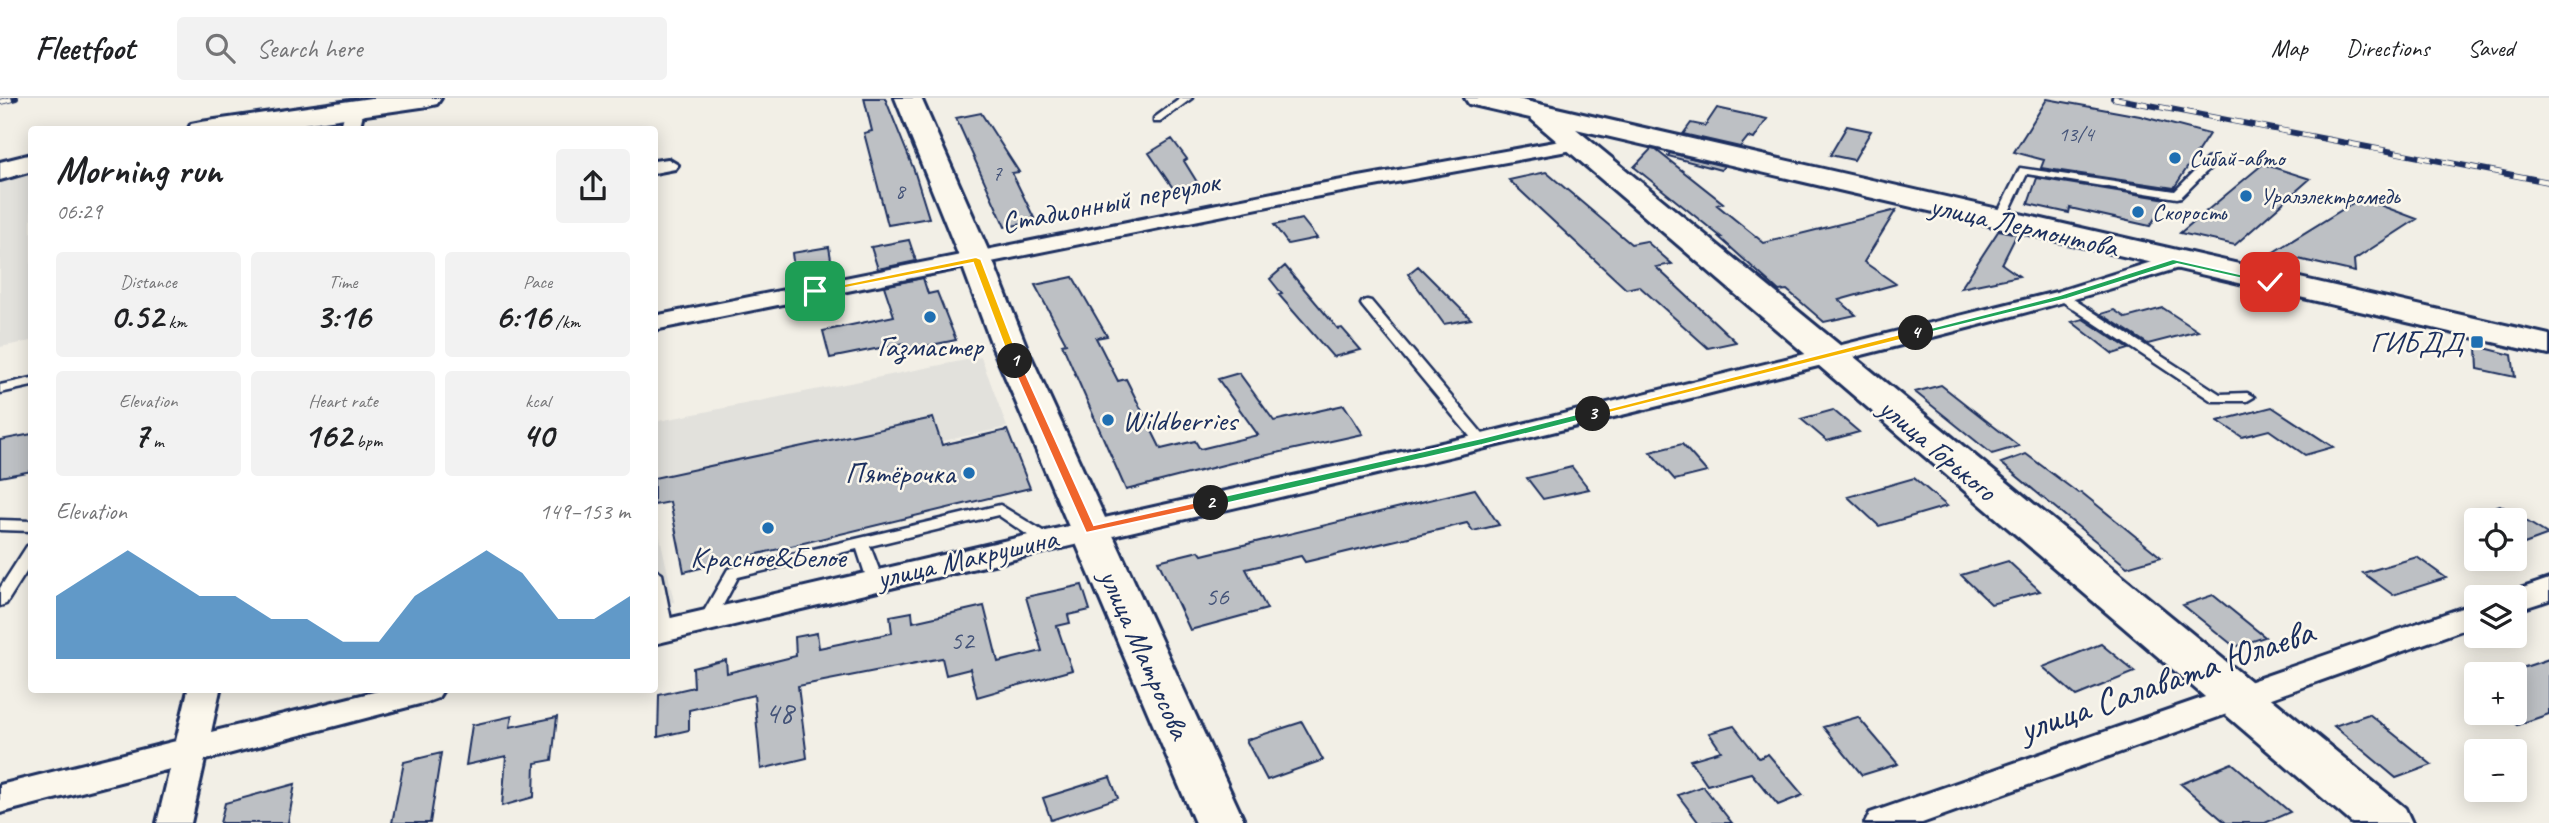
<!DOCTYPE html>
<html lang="en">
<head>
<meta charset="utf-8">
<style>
	body { margin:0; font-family:Caveat,sans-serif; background:#f2f2f2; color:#202124; height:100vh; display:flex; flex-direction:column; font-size:26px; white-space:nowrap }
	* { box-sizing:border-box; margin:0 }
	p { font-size:23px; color:#757577 }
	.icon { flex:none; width:38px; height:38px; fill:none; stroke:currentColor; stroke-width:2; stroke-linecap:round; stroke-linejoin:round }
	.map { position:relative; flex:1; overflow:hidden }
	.details { position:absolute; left:28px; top:28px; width:630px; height:567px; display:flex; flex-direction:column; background:#fff; border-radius:7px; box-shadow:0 4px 18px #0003 }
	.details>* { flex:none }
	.controls { position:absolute; left:2464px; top:410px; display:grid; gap:14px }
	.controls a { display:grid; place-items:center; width:63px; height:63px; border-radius:7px; background:#fff; box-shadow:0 4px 18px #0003; font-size:35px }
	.pin { position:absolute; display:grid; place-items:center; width:60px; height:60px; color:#fff; margin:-30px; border-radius:14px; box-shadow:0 4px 10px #0006 }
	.km { position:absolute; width:35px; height:35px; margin:-18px; border-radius:50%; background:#222; color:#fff; font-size:19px; line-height:35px; text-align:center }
	.round { display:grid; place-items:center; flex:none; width:74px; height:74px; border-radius:7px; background:#f2f2f2 }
	.head { display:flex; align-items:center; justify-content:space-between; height:119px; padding:0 28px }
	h1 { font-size:38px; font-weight:800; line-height:52px }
	.metrics { display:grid; grid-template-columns:repeat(3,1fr); gap:10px; height:119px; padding:7px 28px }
	.metrics div { display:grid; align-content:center; border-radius:7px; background:#f2f2f2; text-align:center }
	.metrics b { font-size:35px; font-weight:800 }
	.metrics small { font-size:19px; font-weight:400 }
	.metrics p { font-size:19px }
	.chart { height:196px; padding:14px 28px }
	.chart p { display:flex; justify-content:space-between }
	.chart svg { width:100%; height:126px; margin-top:7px; fill:#1f6fb2; opacity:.7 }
	header { display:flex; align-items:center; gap:42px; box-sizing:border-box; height:98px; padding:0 35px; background:#fff; border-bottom:2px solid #e0e0e0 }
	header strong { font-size:33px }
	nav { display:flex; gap:38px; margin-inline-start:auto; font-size:24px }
	.search { width:490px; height:63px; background:#f2f2f2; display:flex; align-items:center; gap:18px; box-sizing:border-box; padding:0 24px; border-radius:7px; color:#757577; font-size:26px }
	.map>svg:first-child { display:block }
</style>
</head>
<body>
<header>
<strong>Fleetfoot</strong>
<div class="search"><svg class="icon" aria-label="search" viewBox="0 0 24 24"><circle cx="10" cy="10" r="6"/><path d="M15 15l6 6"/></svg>Search here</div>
<nav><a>Map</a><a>Directions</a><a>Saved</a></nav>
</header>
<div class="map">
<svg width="2549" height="725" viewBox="0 0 2549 725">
	<rect width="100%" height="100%" fill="#f2efe6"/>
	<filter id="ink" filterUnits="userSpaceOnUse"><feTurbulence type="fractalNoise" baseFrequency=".0143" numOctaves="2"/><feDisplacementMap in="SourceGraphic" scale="14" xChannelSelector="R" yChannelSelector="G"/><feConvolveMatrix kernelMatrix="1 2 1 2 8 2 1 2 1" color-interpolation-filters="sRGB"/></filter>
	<g filter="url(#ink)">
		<!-- built -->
		<path fill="#e2e1dc" d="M 31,75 L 31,243 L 0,249 L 0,83 Z
			M 981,259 L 1007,329 L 655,407 L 654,324 Z
			M 654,411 L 674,504 L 655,508 L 654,508 Z"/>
		<!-- building -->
		<path fill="#bdc0c4" stroke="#1b2f5e" stroke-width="2" d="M 864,0 L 885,0 L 914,72 L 929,120 L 888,127 L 864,35 L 872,33 Z
			M 2047,1 L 2140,18 L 2209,36 L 2174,90 L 2041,70 L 2044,62 L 2014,54 Z
			M 1717,10 L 1767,21 L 1754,41 L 1748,39 L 1740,49 L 1683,36 L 1691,25 L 1705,28 Z
			M 981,15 L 1019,74 L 1012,75 L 1036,124 L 1005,129 L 956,20 Z
			M 1847,28 L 1871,33 L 1854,62 L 1830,57 Z
			M 1172,41 L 1187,61 L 1184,63 L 1202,92 L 1177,96 L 1149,55 Z
			M 1651,51 L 1656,52 L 1723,105 L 1717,107 L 1764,145 L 1896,112 L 1864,164 L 1896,186 L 1839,202 L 1856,217 L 1824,224 L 1787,192 L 1779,193 L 1719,139 L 1721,139 L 1634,69 Z
			M 1670,55 L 1724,68 L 1721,72 L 1668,58 Z
			M 2263,66 L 2310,81 L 2235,147 L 2180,135 Z
			M 1546,74 L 1631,146 L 1646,143 L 1672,166 L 1656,169 L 1736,244 L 1708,250 L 1639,188 L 1626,191 L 1509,82 Z
			M 2037,80 L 2167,101 L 2150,128 L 2070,110 L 2069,115 L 2028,106 Z
			M 2361,100 L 2417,121 L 2354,162 L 2355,174 L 2272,155 Z
			M 1302,121 L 1317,140 L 1288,146 L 1274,127 Z
			M 1999,132 L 2017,136 L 2002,166 L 2019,178 L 1961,190 Z
			M 909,142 L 916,163 L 878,171 L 871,149 Z
			M 829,149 L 833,173 L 795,179 L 792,155 Z
			M 1285,168 L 1338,231 L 1342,230 L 1361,252 L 1333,259 L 1279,197 L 1282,196 L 1270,181 Z
			M 1418,168 L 1471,221 L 1444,226 L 1408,176 Z
			M 1073,179 L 1107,238 L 1096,240 L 1118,283 L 1126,281 L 1161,351 L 1195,343 L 1200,351 L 1258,337 L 1218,281 L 1239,275 L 1274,323 L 1344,307 L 1363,336 L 1231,365 L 1126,392 L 1062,246 L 1066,245 L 1035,187 Z
			M 923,180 L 928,196 L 937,194 L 956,242 L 907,252 L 905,245 L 830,260 L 823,233 L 894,218 L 884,188 Z
			M 2163,210 L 2198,233 L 2148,246 L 2101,216 L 2114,212 L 2126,220 Z
			M 2083,221 L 2129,251 L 2113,256 L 2072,224 Z
			M 2477,248 L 2512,257 L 2515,279 L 2478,271 Z
			M 1941,287 L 1983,320 L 2019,348 L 1992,356 L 1915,294 Z
			M 2272,309 L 2333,349 L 2305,357 L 2269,332 L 2242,339 L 2218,323 Z
			M 1833,312 L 1859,334 L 1827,343 L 1801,321 Z
			M 933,320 L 942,347 L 1007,332 L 1030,390 L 684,474 L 670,404 L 654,407 L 654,380 Z
			M 32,336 L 32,373 L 0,379 L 0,342 Z
			M 1682,346 L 1707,374 L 1675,382 L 1650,354 Z
			M 2026,356 L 2078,395 L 2081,394 L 2161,459 L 2127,469 L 2001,365 Z
			M 1572,369 L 1589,391 L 1543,401 L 1527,380 Z
			M 1914,380 L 1947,408 L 1879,428 L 1848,399 Z
			M 1475,391 L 1499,427 L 1473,433 L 1467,425 L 1305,464 L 1301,458 L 1246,471 L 1267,511 L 1190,532 L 1158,463 L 1199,453 L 1202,457 Z
			M 2500,407 L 2549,437 L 2516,449 L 2515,422 L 2476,422 L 2476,424 L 2467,418 Z
			M 2417,459 L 2446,480 L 2393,497 L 2363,475 Z
			M 2008,463 L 2040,493 L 1991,506 L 1961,477 Z
			M 1082,487 L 1090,512 L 1068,517 L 1070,525 L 1057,528 L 1072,572 L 977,599 L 970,571 L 946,577 L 942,560 L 798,588 L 807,660 L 761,671 L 754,597 L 689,612 L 689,632 L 658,639 L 659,597 L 694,589 L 693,570 L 726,562 L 727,575 L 796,558 L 795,539 L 817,535 L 819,550 L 892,535 L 890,518 L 912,514 L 913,524 L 984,508 L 998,564 L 1042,553 L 1026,499 Z
			M 2213,497 L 2265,539 L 2235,549 L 2183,507 Z
			M 2101,546 L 2135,574 L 2076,598 L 2043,569 Z
			M 2549,561 L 2549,616 L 2517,627 L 2501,614 L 2515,614 L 2515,576 L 2504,576 Z
			M 2369,616 L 2432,667 L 2396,680 L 2334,628 Z
			M 512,618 L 510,629 L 557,619 L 552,662 L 535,665 L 534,699 L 502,708 L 506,658 L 466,667 L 472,627 Z
			M 1858,619 L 1898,666 L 1862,677 L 1823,629 Z
			M 1302,624 L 1323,662 L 1267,682 L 1246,642 Z
			M 1734,628 L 1759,660 L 1768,656 L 1803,697 L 1778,707 L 1751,675 L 1707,687 L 1690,662 L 1721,653 L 1709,635 Z
			M 441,655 L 430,725 L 392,725 L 404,664 Z
			M 2232,665 L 2290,714 L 2265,725 L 2226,725 L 2181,686 Z
			M 1110,679 L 1118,700 L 1051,722 L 1043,700 Z
			M 295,686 L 288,725 L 220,725 L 225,705 Z
			M 1703,688 L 1732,725 L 1699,725 L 1678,697 Z"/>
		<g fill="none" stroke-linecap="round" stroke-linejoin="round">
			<defs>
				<path id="lane" d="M 1181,0 L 1192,0 L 1160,24 L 1154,24 L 1154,20 Z
					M 2211,60 L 2216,63 L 2215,65 L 2181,99 L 2177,100 L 2027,76 L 2004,124 L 2000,125 L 1994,122 L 2020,70 L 2175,93 L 2207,61 Z
					M 2064,195 L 2220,296 L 2247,295 L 2254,299 L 2247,303 L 2212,303 L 2060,202 L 2058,199 L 2060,196 Z
					M 1367,202 L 1371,203 L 1487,341 L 1489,344 L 1487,347 L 1477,347 L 1363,209 L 1361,206 L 1363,203 Z
					M 32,280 L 32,288 L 0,295 L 0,287 Z
					M 1000,407 L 1051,438 L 1053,442 L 1051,446 L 1041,446 L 998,417 L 870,448 L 883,482 L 880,486 L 870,486 L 867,482 L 857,451 L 738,479 L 713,526 L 701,526 L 699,522 L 728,471 Z
					M 0,422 L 32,423 L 32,433 L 0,432 Z
					M 32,447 L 32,465 L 6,506 L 0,508 L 0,490 L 27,448 Z
					M 654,471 L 662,476 L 673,532 L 671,536 L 659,536 C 650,517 654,491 654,471 Z"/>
				<path id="street" d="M 355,6 L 364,11 L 359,32 L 340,32 L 346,11 Z
					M 1577,40 L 1584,42 L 1587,46 L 1584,50 L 1303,101 L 654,232 L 654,218 L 1303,89 Z
					M 668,61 L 678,67 L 675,71 L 654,75 L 654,63 Z
					M 2177,156 L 2185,158 L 2188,163 L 2185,168 C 2026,218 1864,256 1703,297 C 1354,384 1004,462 654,546 L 654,524 L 1046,433 L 1482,336 L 2056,194 Z
					M 2549,481 L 2549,502 L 2515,513 L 2515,499 L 2503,499 L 2505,496 Z
					M 2476,505 L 2476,527 L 1922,725 L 1865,725 L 1870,715 Z
					M 188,592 L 220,592 L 211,634 L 382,592 L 443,592 L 438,600 L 427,604 L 205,662 L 191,725 L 157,725 L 170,671 L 0,715 L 0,687 L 176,643 Z"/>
				<path id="secondary" d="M 371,0 L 441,0 L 437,6 L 428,8 L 262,32 L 188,32 L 191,26 L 201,24 Z
					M 895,0 L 921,0 L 992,161 L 1027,250 L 1245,725 L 1195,725 L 993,250 L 960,161 Z
					M 1465,0 L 1513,0 L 2549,237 L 2549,257 L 1576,31 L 2405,710 L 2412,725 L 2352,725 L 1530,20 L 1469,6 Z
					M 32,56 L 32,73 L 0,82 L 0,64 Z"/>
			</defs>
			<!-- lane casing -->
			<use href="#lane" stroke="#1b2f5e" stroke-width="5"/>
			<!-- street casing -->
			<use href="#street" stroke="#1b2f5e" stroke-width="6"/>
			<!-- secondary casing -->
			<use href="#secondary" stroke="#1b2f5e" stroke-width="6"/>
			<!-- lane -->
			<use href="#lane" fill="#fbf7ec" fill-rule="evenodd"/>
			<!-- street -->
			<use href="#street" fill="#fbf7ec" fill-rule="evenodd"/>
			<!-- secondary -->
			<use href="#secondary" fill="#fbf7ec" fill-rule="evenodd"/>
			<defs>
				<path id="rail" d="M 2113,0 L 2549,84
					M 0,4 L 16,0"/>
			</defs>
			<!-- rail casing -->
			<use href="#rail" stroke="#1b2f5e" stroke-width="6"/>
			<!-- rail -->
			<use href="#rail" stroke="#fbf7ec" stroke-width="4.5" stroke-dasharray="12" stroke-linecap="butt"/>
		</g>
	</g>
	<!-- split-1 -->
	<path fill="#f5b400" stroke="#fff" stroke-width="2" d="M 976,159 L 981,161 L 1020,263 L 1019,265 L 1010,263 L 973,165 L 815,196 L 810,193 Z"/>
	<!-- split-2 -->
	<path fill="#f0652b" stroke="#fff" stroke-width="2" d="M 1015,260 L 1020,263 L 1094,427 L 1211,401 L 1215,402 L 1215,407 L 1086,435 L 1010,263 Z"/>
	<!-- split-3 -->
	<path fill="#22a559" stroke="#fff" stroke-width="2" d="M 1593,312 L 1598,316 L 1597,318 L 1482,347 L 1211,409 L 1205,405 L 1211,401 L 1482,340 Z"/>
	<!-- split-4 -->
	<path fill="#f5b400" stroke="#fff" stroke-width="2" d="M 1916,232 L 1921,235 L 1920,237 L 1593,319 L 1587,316 Z"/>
	<!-- split-5 -->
	<path fill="#22a559" stroke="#fff" stroke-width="2" d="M 2173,161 L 2275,184 L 2270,187 L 2177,166 L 2067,201 L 1916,238 L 1911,235 L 2060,197 Z"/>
	<!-- markers -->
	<g fill="#1f6fb2" stroke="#fbf7ec" stroke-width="2.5">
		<circle cx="2175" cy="60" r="7"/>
		<circle cx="2246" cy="98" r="7"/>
		<circle cx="2138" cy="114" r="7"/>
		<circle cx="930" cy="219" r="7"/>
		<rect x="2470" y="237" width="14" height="14" rx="3.5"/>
		<circle cx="1108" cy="322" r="7"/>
		<circle cx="969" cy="375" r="7"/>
		<circle cx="768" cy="430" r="7"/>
	</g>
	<g text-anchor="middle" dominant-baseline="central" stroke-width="5" stroke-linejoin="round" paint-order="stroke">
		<!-- far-number labels -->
		<g font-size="21" fill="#445378">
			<text x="2076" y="36">13/4</text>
			<text x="997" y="75">7</text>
			<text x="900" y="93">8</text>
		</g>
		<!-- far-poi labels -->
		<g font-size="24" fill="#1b2f5e" stroke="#fbf7ec" text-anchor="start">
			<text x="2189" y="60">Сибай-авто</text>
			<text x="2260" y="98">Уралэлектромедь</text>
			<text x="2152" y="114">Скорость</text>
		</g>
		<!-- number labels -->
		<g font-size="26" fill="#445378">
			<text x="1217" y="498">56</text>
			<text x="962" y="542">52</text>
		</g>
		<!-- street labels -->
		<g font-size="30" fill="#1b2f5e" stroke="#fbf7ec">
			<text transform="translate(1110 104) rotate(-11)">Стадионный переулок</text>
			<text transform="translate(2024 128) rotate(13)">улица Лермонтова</text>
			<text transform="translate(1938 351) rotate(40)">улица Горького</text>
			<text transform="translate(967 460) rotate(-13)">улица Макрушина</text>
			<text transform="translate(1145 556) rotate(66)">улица Матросова</text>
		</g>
		<!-- poi labels -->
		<g font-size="30" fill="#1b2f5e" stroke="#fbf7ec" text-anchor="end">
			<text x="2463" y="244">ГИБДД</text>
			<text x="930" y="248" text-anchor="middle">Газмастер</text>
			<text x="1122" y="322" text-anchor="start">Wildberries</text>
			<text x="955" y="375">Пятёрочка</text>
			<text x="768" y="459" text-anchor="middle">Красное&amp;Белое</text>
		</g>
		<!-- near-number labels -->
		<g font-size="32" fill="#445378">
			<text x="779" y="614">48</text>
		</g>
		<!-- near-street labels -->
		<g font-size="37" fill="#1b2f5e" stroke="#fbf7ec">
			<text transform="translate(2166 582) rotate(-19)">улица Салавата Юлаева</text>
		</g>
	</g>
</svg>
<div class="controls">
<a><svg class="icon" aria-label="locate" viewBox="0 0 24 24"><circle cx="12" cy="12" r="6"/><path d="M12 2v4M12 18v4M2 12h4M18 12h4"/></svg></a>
<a><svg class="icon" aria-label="layers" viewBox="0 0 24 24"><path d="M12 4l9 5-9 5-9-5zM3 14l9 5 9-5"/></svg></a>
<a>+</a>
<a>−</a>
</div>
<div class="pin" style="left:815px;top:193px;background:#1e9e55"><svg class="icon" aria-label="arrive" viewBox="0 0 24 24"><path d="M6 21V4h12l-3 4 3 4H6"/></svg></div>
<div class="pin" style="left:2270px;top:184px;background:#d93025"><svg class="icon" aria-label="check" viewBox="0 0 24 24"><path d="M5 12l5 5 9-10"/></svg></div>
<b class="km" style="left:1015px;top:263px">1</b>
<b class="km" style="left:1211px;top:405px">2</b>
<b class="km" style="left:1593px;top:316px">3</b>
<b class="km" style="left:1916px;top:235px">4</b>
<section class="details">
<div class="head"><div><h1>Morning run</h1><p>06:29</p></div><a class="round"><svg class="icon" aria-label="share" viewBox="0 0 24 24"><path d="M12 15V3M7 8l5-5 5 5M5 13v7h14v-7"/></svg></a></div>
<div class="metrics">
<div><p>Distance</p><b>0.52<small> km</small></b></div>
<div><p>Time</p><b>3:16</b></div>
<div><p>Pace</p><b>6:16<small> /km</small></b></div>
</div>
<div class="metrics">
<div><p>Elevation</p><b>7<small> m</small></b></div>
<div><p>Heart rate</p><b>162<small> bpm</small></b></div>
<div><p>kcal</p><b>40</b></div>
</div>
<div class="chart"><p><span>Elevation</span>149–153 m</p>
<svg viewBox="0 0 160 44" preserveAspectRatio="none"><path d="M0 44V22L10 14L20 6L30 14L40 22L50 22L60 30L70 30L80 38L90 38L100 22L110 14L120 6L130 14L140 30L150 30L160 22V44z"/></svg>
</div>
</section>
</div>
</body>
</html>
